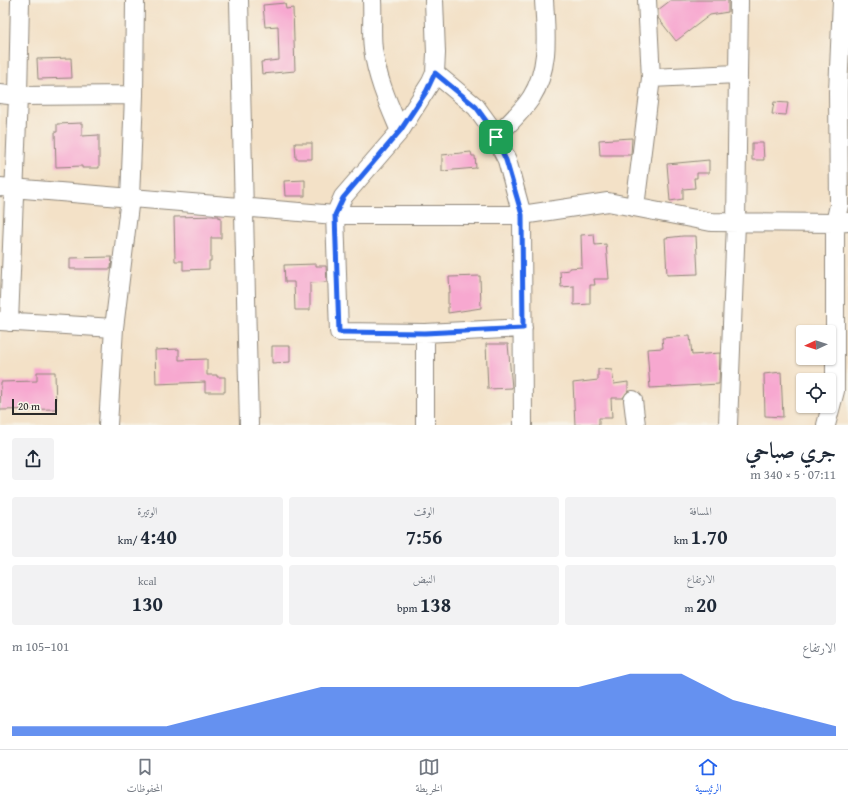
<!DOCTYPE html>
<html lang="ar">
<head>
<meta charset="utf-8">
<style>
	body { margin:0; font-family:"Gentium Book Plus",Amiri,serif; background:#f2f2f3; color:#1f2937; direction:rtl; height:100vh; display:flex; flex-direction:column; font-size:15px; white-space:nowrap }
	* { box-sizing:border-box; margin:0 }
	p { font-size:13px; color:#747a83 }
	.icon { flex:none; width:22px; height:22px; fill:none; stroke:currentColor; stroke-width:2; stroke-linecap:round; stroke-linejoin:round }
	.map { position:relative; height:425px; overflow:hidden; direction:ltr }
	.drawer { display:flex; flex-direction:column; background:#fff; flex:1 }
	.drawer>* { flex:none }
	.needle { width:26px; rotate:266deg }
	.controls { position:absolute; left:796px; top:325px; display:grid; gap:8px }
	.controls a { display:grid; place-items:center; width:40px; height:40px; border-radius:4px; background:#fff; box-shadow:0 1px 3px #0004; font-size:20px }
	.scale { position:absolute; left:12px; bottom:10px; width:45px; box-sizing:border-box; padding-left:4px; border:2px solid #2b2b2b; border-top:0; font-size:11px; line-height:14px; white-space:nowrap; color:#2b2b2b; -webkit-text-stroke:3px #f7f3e8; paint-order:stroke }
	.pin { position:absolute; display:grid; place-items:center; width:34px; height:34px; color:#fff; margin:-17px; border-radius:8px; box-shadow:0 2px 6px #0006 }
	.round { display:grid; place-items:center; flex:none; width:42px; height:42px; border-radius:4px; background:#f2f2f3 }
	.headline { display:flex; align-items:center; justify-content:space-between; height:68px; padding:0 12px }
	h1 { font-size:22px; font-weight:800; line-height:30px }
	.metrics { display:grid; grid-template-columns:repeat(3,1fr); gap:6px; height:68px; padding:4px 12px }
	.metrics div { display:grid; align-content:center; border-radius:4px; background:#f2f2f3; text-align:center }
	.metrics b { font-size:20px; font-weight:800 }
	.metrics small { font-size:11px; font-weight:400 }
	.metrics p { font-size:11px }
	.chart { height:112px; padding:8px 12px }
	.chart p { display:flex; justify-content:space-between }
	.chart svg { width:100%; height:72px; margin-top:4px; fill:#2563eb; opacity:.7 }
	.tabs { display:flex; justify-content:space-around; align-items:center; height:56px; border-top:1px solid #e0e1e3; background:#fff; font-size:11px; color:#747a83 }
	.tabs a { display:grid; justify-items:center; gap:2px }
	.tabs .on { color:#2563eb }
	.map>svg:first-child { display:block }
</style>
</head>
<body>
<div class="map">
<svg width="848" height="425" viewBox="0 0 848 425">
	<rect width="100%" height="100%" fill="#f7f3e8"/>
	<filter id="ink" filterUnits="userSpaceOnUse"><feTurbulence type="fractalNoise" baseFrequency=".025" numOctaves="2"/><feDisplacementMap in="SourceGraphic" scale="8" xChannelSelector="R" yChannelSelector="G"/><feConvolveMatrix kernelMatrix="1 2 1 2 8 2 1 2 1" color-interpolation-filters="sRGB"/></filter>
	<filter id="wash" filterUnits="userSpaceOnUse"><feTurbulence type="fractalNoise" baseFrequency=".012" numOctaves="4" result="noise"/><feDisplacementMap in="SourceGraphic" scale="16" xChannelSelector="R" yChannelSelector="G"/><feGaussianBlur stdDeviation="0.9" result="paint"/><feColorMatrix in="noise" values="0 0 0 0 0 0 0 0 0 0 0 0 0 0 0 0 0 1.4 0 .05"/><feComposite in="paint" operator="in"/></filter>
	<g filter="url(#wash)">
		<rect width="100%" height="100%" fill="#f3e1c7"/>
		<g id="blocks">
			<!-- building -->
			<path fill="#f7a8d0" d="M 671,0 L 728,0 L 728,12 L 710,15 L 676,41 L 658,18 L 658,10 Z
				M 285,3 L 286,9 L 293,8 L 295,71 L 262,74 L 261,62 L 279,60 L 278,26 L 265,27 L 263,5 Z
				M 71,58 L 72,78 L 38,79 L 37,59 Z
				M 774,102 L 788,103 L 786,115 L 772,114 Z
				M 82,123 L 82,136 L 99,135 L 99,168 L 82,168 L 82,166 L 56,167 L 55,132 L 57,132 L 57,124 Z
				M 632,138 L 631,155 L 600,155 L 599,140 Z
				M 295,143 L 312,143 L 312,159 L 296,159 Z
				M 752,143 L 763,143 L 764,160 L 752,160 Z
				M 471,152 L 472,156 L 475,156 L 476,168 L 442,171 L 442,155 Z
				M 709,160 L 709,173 L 697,173 L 697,178 L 694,178 L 695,188 L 683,189 L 683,199 L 670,201 L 667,164 Z
				M 305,180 L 305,196 L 285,196 L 284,181 Z
				M 219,216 L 219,218 L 221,217 L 221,238 L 211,238 L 211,261 L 209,261 L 209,269 L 183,270 L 183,261 L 175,261 L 174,217 Z
				M 594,234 L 595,245 L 606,244 L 609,279 L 594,279 L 595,285 L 590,285 L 590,304 L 574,305 L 574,286 L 561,287 L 560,271 L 569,270 L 569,268 L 582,267 L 581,235 Z
				M 683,236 L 696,236 L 698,274 L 667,275 L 665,238 Z
				M 112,257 L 111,269 L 70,269 L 70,258 Z
				M 316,264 L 316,266 L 326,266 L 327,282 L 310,283 L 310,310 L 295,310 L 294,282 L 285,282 L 284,265 Z
				M 480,276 L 481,308 L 448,313 L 448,293 L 450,293 L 449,277 Z
				M 690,336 L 692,355 L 720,353 L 719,384 L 650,388 L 647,349 L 663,348 L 662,338 Z
				M 486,344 L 508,344 L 512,388 L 488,389 Z
				M 272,346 L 290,346 L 290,362 L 272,363 Z
				M 179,349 L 179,360 L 207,359 L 207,375 L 217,375 L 217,377 L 225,377 L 225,392 L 205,392 L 205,382 L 156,384 L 155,350 Z
				M 598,369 L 612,370 L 614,384 L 628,382 L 628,391 L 623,398 L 611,398 L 612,418 L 599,418 L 599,425 L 575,425 L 573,383 L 598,380 Z
				M 37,372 L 55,372 L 56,409 L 0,410 L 1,382 L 37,381 Z
				M 781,372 L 783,417 L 765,416 L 764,374 Z"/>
		</g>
	</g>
	<g filter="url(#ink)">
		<use href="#blocks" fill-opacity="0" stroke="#8f8679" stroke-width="1"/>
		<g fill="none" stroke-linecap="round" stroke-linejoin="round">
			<defs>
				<path id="street" d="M 239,0 L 249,425
					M 372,0 C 373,16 371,33 373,49 C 377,79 389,105 400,131
					M 434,0 L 436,53 L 435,73 L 431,82 L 400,131 L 343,197 L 335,215 L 339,332 L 425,333 L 523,328
					M 435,73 L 476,107 L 489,125 L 507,160 L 522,215 L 523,425
					M 651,78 L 737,74
					M 0,94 L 18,96 L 134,95
					M 496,137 C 507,125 521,113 531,98 C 550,68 546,34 544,0
					M 0,187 L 335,215 L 522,215 L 608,202 L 711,222 L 835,223 L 848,222
					M 635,207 L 651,78 L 647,0
					M 0,321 L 114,328
					M 9,322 L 18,96 L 20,0
					M 425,333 L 425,425
					M 633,400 L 636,425
					M 108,425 L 114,328 L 130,198 L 134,95 L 135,0
					M 728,425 L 736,223 L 739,0
					M 826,425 L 835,391 L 835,223 L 839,205 L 838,92 L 842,0"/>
			</defs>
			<!-- street casing -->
			<use href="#street" stroke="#8f8679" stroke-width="20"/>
			<!-- street -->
			<use href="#street" stroke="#fff" stroke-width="18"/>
		</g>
	</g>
	<g fill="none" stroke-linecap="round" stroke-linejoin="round" filter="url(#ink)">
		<defs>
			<path id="route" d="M 435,73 L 476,107 L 489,125 L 506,160 L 522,215 L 523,328 L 425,333 L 339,332 L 335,215 L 343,198 L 400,131 L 426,92 Z"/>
		</defs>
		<!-- route casing -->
		<use href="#route" stroke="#fff" stroke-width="8"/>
		<!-- route -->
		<use href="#route" stroke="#2563eb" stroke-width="5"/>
	</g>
</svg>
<div class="controls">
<a><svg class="needle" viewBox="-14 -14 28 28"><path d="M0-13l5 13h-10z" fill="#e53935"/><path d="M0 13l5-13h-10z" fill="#747a83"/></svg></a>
<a><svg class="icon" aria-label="locate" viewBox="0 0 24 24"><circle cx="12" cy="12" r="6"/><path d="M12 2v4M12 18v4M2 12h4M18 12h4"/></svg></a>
</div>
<div class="scale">20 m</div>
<div class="pin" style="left:496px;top:137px;background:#1e9e55"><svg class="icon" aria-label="arrive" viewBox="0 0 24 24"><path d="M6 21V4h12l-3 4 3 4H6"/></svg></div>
</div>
<section class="drawer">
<div class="headline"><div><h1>جري صباحي</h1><p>07:11 · 5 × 340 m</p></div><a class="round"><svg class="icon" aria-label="share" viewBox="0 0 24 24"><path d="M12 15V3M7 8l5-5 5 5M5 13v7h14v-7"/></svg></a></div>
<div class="metrics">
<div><p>المسافة</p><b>1.70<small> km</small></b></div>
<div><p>الوقت</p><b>7:56</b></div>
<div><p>الوتيرة</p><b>4:40<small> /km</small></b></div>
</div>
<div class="metrics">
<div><p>الارتفاع</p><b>20<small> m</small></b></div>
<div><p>النبض</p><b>138<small> bpm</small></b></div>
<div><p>kcal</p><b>130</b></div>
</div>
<div class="chart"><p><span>الارتفاع</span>101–105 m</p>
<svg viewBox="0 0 160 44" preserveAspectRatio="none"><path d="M0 44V38L10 38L20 38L30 38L40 30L50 22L60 14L70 14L80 14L90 14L100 14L110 14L120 6L130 6L140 22L150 30L160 38V44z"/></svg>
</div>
</section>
<nav class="tabs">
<a class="on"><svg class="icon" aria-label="home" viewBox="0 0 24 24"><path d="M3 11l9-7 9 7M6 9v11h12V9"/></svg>الرئيسية</a>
<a><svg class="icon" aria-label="map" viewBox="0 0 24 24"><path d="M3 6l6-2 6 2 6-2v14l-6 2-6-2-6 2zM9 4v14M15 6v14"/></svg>الخريطة</a>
<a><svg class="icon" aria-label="saved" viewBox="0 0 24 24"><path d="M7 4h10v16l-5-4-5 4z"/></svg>المحفوظات</a>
</nav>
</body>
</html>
